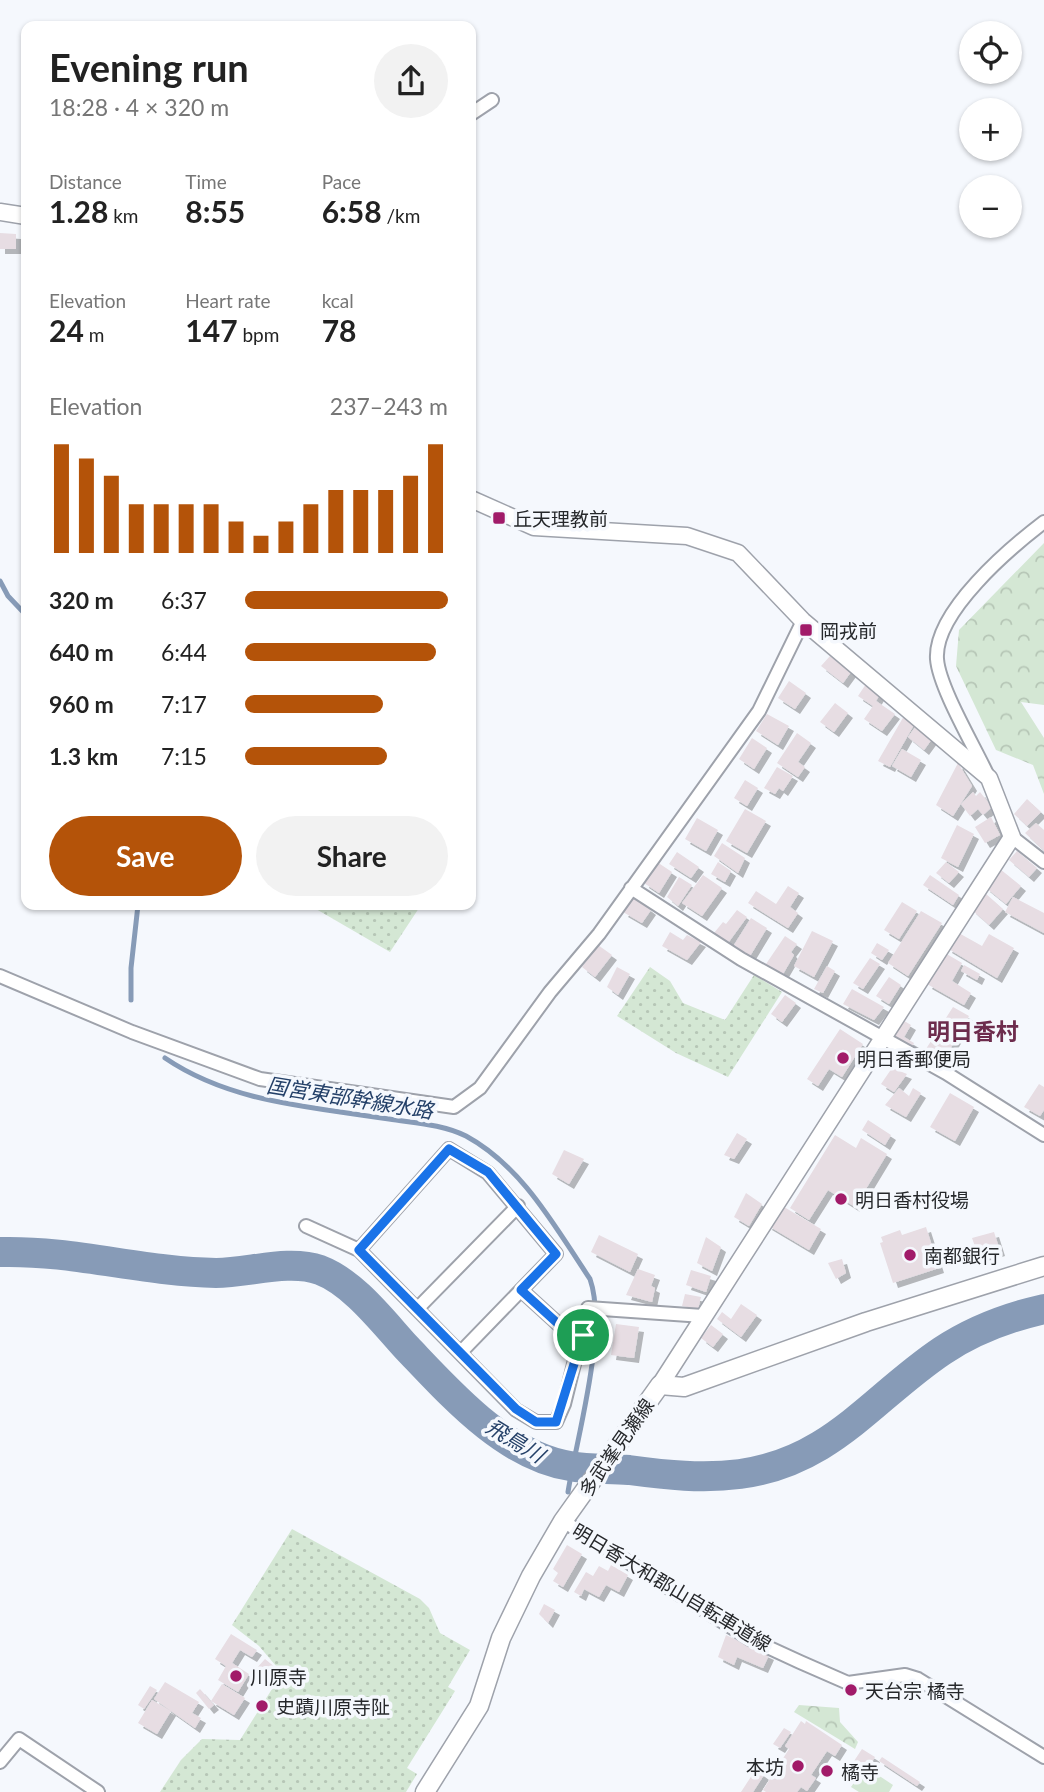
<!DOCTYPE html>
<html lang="en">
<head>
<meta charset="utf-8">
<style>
	body { margin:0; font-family:Lato,"Noto Sans JP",sans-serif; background:#f2f2f2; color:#222; height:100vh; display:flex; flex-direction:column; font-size:26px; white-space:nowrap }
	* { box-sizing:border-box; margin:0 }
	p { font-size:23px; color:#767676 }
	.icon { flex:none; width:38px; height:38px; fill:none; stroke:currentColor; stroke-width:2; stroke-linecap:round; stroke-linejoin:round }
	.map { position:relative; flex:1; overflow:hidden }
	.side { position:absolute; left:21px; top:21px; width:455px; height:889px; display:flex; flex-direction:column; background:#fff; border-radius:14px; box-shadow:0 2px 5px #0004 }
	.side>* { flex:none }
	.fabs { position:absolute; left:959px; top:21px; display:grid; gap:14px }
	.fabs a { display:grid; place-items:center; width:63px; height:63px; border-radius:50%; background:#fff; box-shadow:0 2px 5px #0004; font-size:35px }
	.pin { position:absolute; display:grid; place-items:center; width:60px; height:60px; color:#fff; margin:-30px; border:4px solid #fff; border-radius:50%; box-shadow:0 2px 7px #0007 }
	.round { display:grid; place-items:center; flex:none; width:74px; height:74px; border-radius:37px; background:#f2f2f2 }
	.headline { display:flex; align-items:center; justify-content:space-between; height:119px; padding:0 28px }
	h1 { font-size:38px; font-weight:700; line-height:52px }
	.figures { display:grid; grid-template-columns:repeat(3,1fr); gap:10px; height:119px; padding:7px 28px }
	.figures div { display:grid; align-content:center }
	.figures b { font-size:30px; font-weight:700 }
	.figures small { font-size:19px; font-weight:400 }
	.figures p { font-size:19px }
	.chart { height:196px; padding:14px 28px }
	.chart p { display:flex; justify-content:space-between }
	.chart svg { width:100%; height:126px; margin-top:7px; stroke:#b45309; stroke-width:6 }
	.action { display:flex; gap:14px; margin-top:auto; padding:14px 28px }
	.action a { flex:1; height:80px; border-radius:42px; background:#b45309; color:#fff; font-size:28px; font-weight:700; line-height:80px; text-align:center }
	.action a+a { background:#f2f2f2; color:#222 }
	ul { padding:0 28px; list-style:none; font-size:23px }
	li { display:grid; grid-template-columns:112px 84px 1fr; align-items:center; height:52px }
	li i { height:18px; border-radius:9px; background:#b45309 }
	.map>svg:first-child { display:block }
</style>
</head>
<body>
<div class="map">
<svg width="1044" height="1792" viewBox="0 0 1044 1792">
	<defs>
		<pattern id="grass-dots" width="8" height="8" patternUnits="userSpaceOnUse" patternTransform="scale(1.75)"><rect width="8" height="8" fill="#d4e7d4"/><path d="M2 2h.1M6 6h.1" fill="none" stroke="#b6c6b6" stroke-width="1.8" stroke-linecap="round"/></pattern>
		<pattern id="forest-crowns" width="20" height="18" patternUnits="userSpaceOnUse" patternTransform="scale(1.75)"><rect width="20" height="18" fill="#d4e7d4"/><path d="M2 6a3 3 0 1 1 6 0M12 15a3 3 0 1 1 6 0" fill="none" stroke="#b6c6b6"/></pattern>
		<filter id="shadow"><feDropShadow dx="5" dy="5" stdDeviation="0" flood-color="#0004"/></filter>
	</defs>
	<rect width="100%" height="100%" fill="#f5f8fd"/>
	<!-- grass -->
	<path fill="url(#grass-dots)" d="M 317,905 L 421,905 L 390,952 L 316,909 Z
		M 650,967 L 670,981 L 683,1003 L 725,1020 L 754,975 L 782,992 L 728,1077 L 676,1053 L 617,1016 Z
		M 292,1529 L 420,1599 L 429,1608 L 440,1633 L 470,1650 L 448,1687 L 455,1691 L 407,1768 L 417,1774 L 406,1792 L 160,1792 L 181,1760 L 202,1739 L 240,1740 L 282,1673 L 259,1646 L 232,1625 Z"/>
	<!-- forest -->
	<path fill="url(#forest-crowns)" d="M 1044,543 L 1044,705 L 1021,702 L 1044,738 L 1044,794 L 1033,765 L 996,750 L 956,666 L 959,630 Z
		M 799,1705 L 839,1708 L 840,1722 L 858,1742 L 855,1749 L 794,1712 Z"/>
	<!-- green -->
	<path fill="#d4e7d4" d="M 863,1770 L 870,1775 L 872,1771 L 893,1785 L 889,1792 L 859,1792 L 851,1787 Z"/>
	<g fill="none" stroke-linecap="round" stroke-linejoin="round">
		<!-- stream -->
		<path stroke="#879bb7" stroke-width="5" d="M 0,581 L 8,596 L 26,615
			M 131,1000 L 131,968 L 138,905
			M 165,1058 C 231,1103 312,1107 389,1119 C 414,1123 442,1124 466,1136 C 523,1167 555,1227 590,1279 C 608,1330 577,1436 568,1492"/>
		<!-- river -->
		<path stroke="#879bb7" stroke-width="30" d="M 0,1252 C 73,1250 144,1272 216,1273 C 249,1273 288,1259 320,1270 C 354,1283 383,1322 407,1348 C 450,1393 505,1456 570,1466 C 590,1470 610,1468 629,1470 C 666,1475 703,1479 740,1474 C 831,1462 872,1398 942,1351 C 972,1331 1009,1317 1044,1309"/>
	</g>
	<!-- building -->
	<path fill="#e7dde3" filter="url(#shadow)" d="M 0,233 L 16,234 L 16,249 L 0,249 Z
		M 830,656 L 851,672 L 843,683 L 821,666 Z
		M 789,681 L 806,693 L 795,709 L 778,698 Z
		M 866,684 L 880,694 L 876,701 L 895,714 L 882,731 L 864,719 L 873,706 L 858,696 Z
		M 835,703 L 848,713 L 834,732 L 820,722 Z
		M 767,714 L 789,726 L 778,745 L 756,731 Z
		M 904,716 L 915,723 L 890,767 L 878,761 Z
		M 916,726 L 932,739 L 924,750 L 908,737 Z
		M 797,733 L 811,743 L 798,762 L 805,767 L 798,777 L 777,763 Z
		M 752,738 L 767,748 L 754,769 L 739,759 Z
		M 902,749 L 921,760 L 911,777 L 892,766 Z
		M 958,763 L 972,786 L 953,816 L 936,805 Z
		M 777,767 L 793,776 L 783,791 L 779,788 L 775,794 L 764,788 Z
		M 745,780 L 758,788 L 747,806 L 734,798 Z
		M 973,792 L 976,796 L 980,792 L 992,807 L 983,815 L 978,809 L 970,816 L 961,804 Z
		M 1027,799 L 1041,812 L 1027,826 L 1014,814 Z
		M 745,809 L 766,821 L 747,853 L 726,841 Z
		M 991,817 L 1000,835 L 985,843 L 975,827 Z
		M 697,818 L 718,830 L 706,851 L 685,839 Z
		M 1036,823 L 1044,830 L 1044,851 L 1025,833 Z
		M 957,825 L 974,834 L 958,867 L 941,858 Z
		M 722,843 L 745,858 L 738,873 L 714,856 Z
		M 1017,851 L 1037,868 L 1029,877 L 1009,860 Z
		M 677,852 L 699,867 L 691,878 L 669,864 Z
		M 657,862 L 672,872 L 659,893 L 644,883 Z
		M 718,862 L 731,871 L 725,882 L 711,874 Z
		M 946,862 L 959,872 L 949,883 L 936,873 Z
		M 1000,869 L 1021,886 L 1006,904 L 985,887 Z
		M 703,875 L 722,888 L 702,916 L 682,903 Z
		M 930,875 L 959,895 L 953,905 L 923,885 Z
		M 679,877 L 692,885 L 678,906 L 667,897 Z
		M 788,886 L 799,893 L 790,907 L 798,913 L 788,928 L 748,903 L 756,891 L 776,904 Z
		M 985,893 L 1003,909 L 989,925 L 971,909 Z
		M 634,897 L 651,910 L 642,923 L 623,912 Z
		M 1013,897 L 1044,913 L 1044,933 L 1005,912 Z
		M 902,902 L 917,911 L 899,939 L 884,930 Z
		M 737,910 L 747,917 L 728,943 L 714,933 L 723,922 L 726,924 Z
		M 921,911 L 942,923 L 908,976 L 888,963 Z
		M 751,918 L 767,928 L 750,956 L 734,945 Z
		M 812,931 L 833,941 L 814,977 L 794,966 Z
		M 670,932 L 683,940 L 687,935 L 701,942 L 687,960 L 662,946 Z
		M 957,932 L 982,946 L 989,934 L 1014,948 L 997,978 L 947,948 Z
		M 785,936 L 797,944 L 791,952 L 794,955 L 783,974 L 766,964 Z
		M 877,943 L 889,950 L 882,960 L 871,953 Z
		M 598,945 L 612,955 L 595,977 L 582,967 Z
		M 945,953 L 962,963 L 952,981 L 971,993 L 964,1005 L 927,984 Z
		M 870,958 L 880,964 L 863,989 L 853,983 Z
		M 964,965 L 980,974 L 977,980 L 961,971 Z
		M 827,966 L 835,971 L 823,993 L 814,989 Z
		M 617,967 L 630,974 L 618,995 L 607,987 Z
		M 889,977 L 901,985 L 889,1004 L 876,996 Z
		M 852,989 L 884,1007 L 874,1020 L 843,1004 Z
		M 785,995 L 796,1003 L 782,1022 L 771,1014 Z
		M 953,1007 L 969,1016 L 942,1063 L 924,1052 Z
		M 901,1019 L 911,1025 L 904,1037 L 914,1043 L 910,1050 L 889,1038 Z
		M 840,1029 L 863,1044 L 842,1077 L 829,1069 L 818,1086 L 807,1079 Z
		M 892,1068 L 907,1074 L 894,1092 L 881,1084 Z
		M 1039,1084 L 1044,1087 L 1044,1110 L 1040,1116 L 1024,1107 Z
		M 899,1088 L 909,1096 L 913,1088 L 921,1093 L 906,1117 L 885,1105 Z
		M 950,1093 L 974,1107 L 955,1141 L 930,1127 Z
		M 868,1120 L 891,1135 L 885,1145 L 862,1130 Z
		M 737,1133 L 747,1139 L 734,1159 L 724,1155 Z
		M 835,1135 L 856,1148 L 861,1138 L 887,1154 L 855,1207 L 828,1190 L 809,1220 L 790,1208 Z
		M 564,1150 L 584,1159 L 569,1184 L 552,1174 Z
		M 746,1193 L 762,1204 L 749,1226 L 734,1217 Z
		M 779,1204 L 821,1229 L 809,1250 L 767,1225 Z
		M 926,1227 L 939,1268 L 893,1283 L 880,1243 L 883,1242 L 881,1237 L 900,1230 L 902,1235 Z
		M 994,1232 L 1000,1251 L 979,1258 L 972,1238 Z
		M 599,1235 L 638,1254 L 630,1272 L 591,1252 Z
		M 706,1237 L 721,1247 L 712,1271 L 697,1263 Z
		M 842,1259 L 846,1273 L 836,1279 L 828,1263 Z
		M 638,1269 L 655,1275 L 651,1286 L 655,1288 L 652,1302 L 626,1295 Z
		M 691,1270 L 711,1276 L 706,1292 L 686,1285 Z
		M 685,1294 L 701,1297 L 698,1309 L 682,1306 Z
		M 741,1304 L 757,1315 L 741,1337 L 717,1319 L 722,1312 L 731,1319 Z
		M 616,1324 L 639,1327 L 634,1358 L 611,1355 Z
		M 711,1325 L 723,1334 L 713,1347 L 701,1338 Z
		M 567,1545 L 582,1554 L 563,1587 L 553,1581 L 558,1573 L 553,1569 Z
		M 611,1565 L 628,1575 L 619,1592 L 606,1585 L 599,1597 L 584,1589 L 581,1596 L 574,1592 L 586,1572 L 593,1576 L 599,1566 L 608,1571 Z
		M 544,1604 L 555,1610 L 548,1623 L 539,1614 Z
		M 231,1634 L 257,1650 L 252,1657 L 240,1650 L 232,1663 L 249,1674 L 238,1692 L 218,1680 L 226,1666 L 215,1659 Z
		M 726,1635 L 769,1655 L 763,1668 L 737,1657 L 734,1665 L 718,1657 Z
		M 265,1659 L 276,1668 L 267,1679 L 255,1670 Z
		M 165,1682 L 199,1702 L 192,1713 L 201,1718 L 195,1728 L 154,1699 Z
		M 222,1684 L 245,1698 L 234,1715 L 211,1701 Z
		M 150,1686 L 157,1690 L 144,1709 L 138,1705 Z
		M 200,1689 L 214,1705 L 209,1709 L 196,1693 Z
		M 152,1700 L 171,1711 L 157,1734 L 138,1723 Z
		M 801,1721 L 805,1724 L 806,1721 L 842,1745 L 835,1756 L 827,1751 L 811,1775 L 816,1778 L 807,1791 L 801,1787 L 797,1792 L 766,1792 L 763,1790 L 789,1749 L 785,1746 Z
		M 784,1728 L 791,1732 L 780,1748 L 773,1744 Z
		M 862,1749 L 875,1757 L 867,1770 L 854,1761 Z
		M 882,1757 L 920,1782 L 917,1786 L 879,1761 Z
		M 756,1769 L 764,1775 L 753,1792 L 741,1792 Z"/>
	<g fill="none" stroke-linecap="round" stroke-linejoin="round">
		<defs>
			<path id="minor" d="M 471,114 L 492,100
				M 987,774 C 974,746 939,687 937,659 C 934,612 1010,548 1044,522
				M 1012,837 L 1044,862
				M 631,888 L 741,959 L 946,1073 L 1044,1135
				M 0,976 L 132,1032 L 260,1079 L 454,1107 L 480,1088 L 550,992 L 599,934 L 759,711 L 803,621
				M 306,1226 L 359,1250 L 516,1410 L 536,1422 L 556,1422 L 564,1404 L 588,1308 L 703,1316
				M 359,1250 L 449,1149 L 488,1173 L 556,1254 L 461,1352
				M 521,1290 L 566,1331 L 583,1335
				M 418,1308 L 518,1206
				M 563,1521 L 750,1639 L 800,1662 L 848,1683 L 905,1675 L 918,1679 L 1044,1757
				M 0,1762 L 19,1739 L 98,1792"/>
			<path id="tertiary" d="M 0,212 L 26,216
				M 471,499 L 534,527 L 687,536 L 738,553 L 803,621 L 989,778 L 1012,837 L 660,1385"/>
			<path id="secondary" d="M 425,1792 L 479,1706 L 501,1638 L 531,1576 L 563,1521 L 660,1385 L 684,1387 L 866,1322 L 1044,1266"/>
		</defs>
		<!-- minor casing -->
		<use href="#minor" stroke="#9ea2ab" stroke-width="16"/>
		<!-- tertiary casing -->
		<use href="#tertiary" stroke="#9ea2ab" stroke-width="19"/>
		<!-- secondary casing -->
		<use href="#secondary" stroke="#9ea2ab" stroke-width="21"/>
		<!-- minor -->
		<use href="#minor" stroke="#fff" stroke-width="12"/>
		<!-- tertiary -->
		<use href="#tertiary" stroke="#fff" stroke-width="16"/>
		<!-- secondary -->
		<use href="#secondary" stroke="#fff" stroke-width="18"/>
	</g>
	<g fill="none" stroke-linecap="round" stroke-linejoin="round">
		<defs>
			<path id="route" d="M 449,1149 L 488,1172 L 556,1254 L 521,1290 L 566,1331 L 583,1335 L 556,1422 L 536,1422 L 516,1409 L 359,1250 Z"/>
		</defs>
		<!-- route casing -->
		<use href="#route" stroke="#fff" stroke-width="14"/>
		<!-- route -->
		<use href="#route" stroke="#1a73e8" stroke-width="9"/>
	</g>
	<!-- markers -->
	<g fill="#a11b69" stroke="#f5f8fd" stroke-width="2.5">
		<rect x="492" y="511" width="14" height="14" rx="3.5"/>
		<rect x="799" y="623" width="14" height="14" rx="3.5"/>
		<circle cx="843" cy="1058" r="7"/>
		<circle cx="841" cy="1199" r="7"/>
		<circle cx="910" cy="1255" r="7"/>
		<circle cx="236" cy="1676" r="7"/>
		<circle cx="851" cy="1690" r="7"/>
		<circle cx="262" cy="1706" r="7"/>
		<circle cx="798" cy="1766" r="7"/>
		<circle cx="827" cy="1771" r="7"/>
	</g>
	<g text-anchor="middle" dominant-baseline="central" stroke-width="7" stroke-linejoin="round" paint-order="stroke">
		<!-- poi labels -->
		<g font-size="19" fill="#26282b" stroke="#f5f8fd" text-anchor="start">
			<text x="513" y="518">丘天理教前</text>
			<text x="820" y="630">岡戎前</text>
			<text x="857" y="1058">明日香郵便局</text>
			<text x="855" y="1199">明日香村役場</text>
			<text x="924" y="1255">南都銀行</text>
			<text x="250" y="1676">川原寺</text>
			<text x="865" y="1690">天台宗 橘寺</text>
			<text x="276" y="1706">史蹟川原寺阯</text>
			<text x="784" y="1766" text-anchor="end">本坊</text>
			<text x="841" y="1771">橘寺</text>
		</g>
		<!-- street labels -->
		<g font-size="19" fill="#26282b" stroke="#f5f8fd">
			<text transform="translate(616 1447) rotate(-55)">多武峯見瀬線</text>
			<text transform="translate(672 1587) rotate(31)">明日香大和郡山自転車道線</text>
		</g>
		<!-- water labels -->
		<g font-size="21" font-style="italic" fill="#244068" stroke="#f5f8fd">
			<text transform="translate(350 1097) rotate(9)">国営東部幹線水路</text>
			<text transform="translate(516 1440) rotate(31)">飛鳥川</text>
		</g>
		<!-- quarter labels -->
		<g font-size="23" font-weight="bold" fill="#6d2c4d" stroke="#f5f8fd">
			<text x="973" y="1031">明日香村</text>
		</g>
	</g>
</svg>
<div class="fabs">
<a><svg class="icon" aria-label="locate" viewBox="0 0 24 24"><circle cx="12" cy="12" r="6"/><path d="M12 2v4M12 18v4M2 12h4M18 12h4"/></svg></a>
<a>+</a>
<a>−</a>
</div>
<div class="pin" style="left:583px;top:1335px;background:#1e9e55"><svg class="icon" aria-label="arrive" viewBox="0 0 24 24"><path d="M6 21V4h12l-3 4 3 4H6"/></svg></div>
<section class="side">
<div class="headline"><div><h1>Evening run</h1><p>18:28 · 4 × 320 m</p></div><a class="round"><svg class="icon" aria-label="share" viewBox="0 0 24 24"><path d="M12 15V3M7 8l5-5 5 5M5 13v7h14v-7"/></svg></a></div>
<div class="figures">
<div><p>Distance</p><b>1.28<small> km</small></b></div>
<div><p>Time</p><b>8:55</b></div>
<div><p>Pace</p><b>6:58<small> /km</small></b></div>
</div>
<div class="figures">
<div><p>Elevation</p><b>24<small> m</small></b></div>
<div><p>Heart rate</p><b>147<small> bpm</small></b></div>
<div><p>kcal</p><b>78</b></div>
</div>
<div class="chart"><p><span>Elevation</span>237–243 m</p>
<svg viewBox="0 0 160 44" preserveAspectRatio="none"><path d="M5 44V6M15 44V11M25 44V17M35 44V27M45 44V27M55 44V27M65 44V27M75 44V33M85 44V38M95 44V33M105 44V27M115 44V22M125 44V22M135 44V22M145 44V17M155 44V6"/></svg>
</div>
<ul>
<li><b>320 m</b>6:37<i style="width:100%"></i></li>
<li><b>640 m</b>6:44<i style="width:94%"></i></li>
<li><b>960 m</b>7:17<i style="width:68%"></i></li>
<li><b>1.3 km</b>7:15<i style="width:70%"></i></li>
</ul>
<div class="action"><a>Save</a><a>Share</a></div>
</section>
</div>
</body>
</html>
